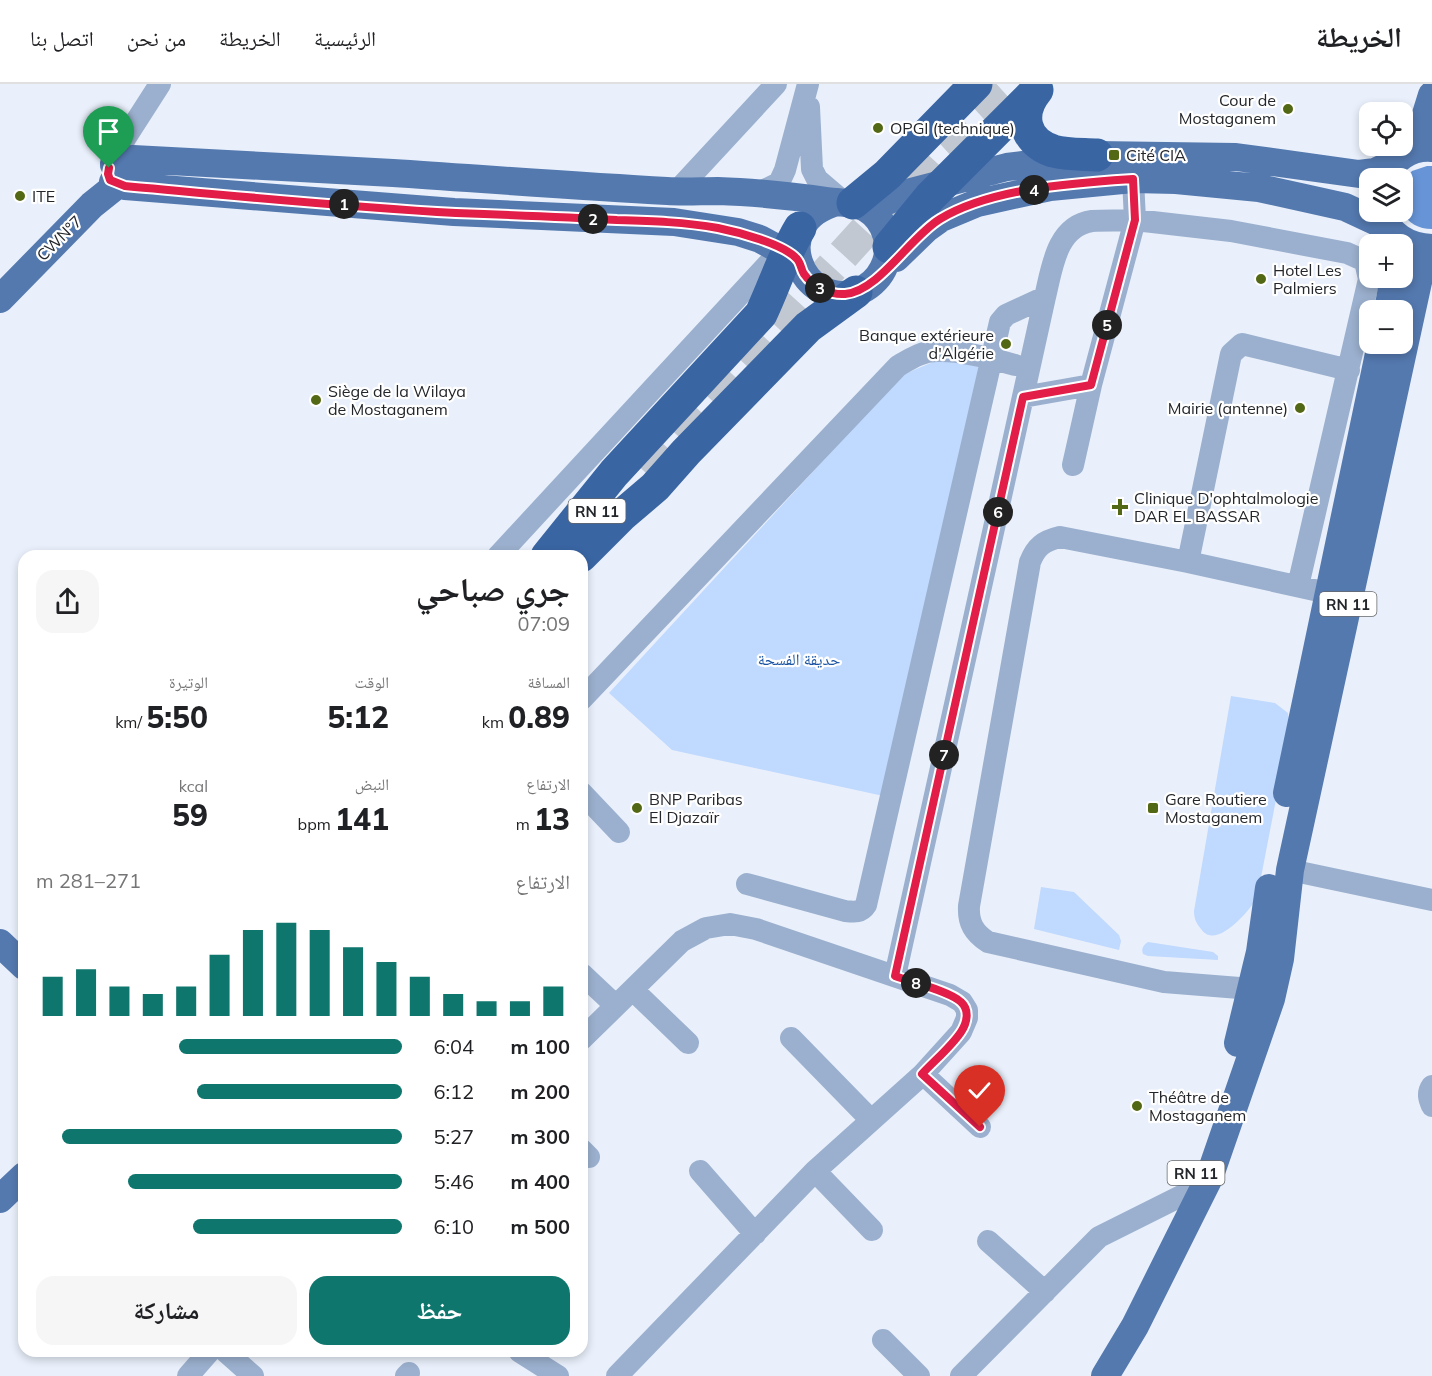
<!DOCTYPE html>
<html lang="ar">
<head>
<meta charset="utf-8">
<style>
	body { margin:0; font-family:Mulish,"Noto Naskh Arabic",sans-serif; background:#f6f6f6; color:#202124; direction:rtl; height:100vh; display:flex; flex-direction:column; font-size:22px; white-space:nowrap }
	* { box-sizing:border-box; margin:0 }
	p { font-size:20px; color:#757577 }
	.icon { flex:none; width:33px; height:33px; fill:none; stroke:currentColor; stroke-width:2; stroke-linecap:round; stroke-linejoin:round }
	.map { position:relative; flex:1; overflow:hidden; direction:ltr }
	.details { position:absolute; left:18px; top:466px; width:570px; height:807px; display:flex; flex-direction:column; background:#fff; border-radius:18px; box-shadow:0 3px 9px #0003; direction:rtl }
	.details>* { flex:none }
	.buttons { position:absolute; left:1359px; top:18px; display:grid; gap:12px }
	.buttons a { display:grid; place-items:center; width:54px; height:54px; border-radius:12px; background:#fff; box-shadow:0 3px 9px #0003; font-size:30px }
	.pin { position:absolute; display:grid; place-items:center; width:51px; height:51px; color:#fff; margin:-62px -26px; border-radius:50% 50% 50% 0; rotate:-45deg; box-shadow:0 0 6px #0007 }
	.pin .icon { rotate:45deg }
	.km { position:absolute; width:30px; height:30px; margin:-15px; border-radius:50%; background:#222; color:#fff; font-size:16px; line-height:30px; text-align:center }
	.round { display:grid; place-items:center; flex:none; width:63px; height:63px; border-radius:18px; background:#f6f6f6 }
	.head { display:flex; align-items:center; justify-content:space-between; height:102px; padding:0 18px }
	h1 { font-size:33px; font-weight:800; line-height:45px }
	.stats { display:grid; grid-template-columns:repeat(3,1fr); gap:9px; height:102px; padding:6px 18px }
	.stats div { display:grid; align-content:center }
	.stats b { font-size:30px; font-weight:800 }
	.stats small { font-size:16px; font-weight:400 }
	.stats p { font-size:16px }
	.chart { height:168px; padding:12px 18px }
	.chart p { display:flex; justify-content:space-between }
	.chart svg { width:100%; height:108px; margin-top:6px; stroke:#0f766e; stroke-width:6 }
	.primary-button { display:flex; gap:12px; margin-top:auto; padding:12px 18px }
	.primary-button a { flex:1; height:69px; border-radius:18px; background:#0f766e; color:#fff; font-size:24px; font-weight:800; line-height:69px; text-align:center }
	.primary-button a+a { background:#f6f6f6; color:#202124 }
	ul { padding:0 18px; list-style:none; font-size:20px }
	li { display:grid; grid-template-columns:96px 72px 1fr; align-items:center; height:45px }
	li i { height:15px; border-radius:8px; background:#0f766e }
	header { display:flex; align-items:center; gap:36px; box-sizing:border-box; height:84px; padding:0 30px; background:#fff; border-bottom:2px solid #e0e0e0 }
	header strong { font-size:28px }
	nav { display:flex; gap:33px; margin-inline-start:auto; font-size:21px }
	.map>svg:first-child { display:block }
</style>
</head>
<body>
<header>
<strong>الخريطة</strong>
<nav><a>الرئيسية</a><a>الخريطة</a><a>من نحن</a><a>اتصل بنا</a></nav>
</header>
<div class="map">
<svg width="1432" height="1292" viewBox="0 0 1432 1292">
	<rect width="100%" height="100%" fill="#e9f0fb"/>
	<!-- green -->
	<path fill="#c0d9fe" d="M 938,276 L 979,281 L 888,713 L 672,666 L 609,609 L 902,291 Z
		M 1231,612 L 1275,619 L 1288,629 L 1290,643 L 1257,814 C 1249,827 1216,867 1201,845 C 1196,839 1194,834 1194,827 Z
		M 1041,803 L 1074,808 L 1119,851 L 1121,857 L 1119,866 L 1034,845 Z
		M 1148,858 L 1213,868 L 1218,872 L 1218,876 L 1148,872 L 1143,870 C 1141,865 1143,861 1148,858 Z"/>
	<!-- water -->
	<path fill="#6694d6" d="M 1427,82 L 1432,82 L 1432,145 C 1418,145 1409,139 1401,128 L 1403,97 L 1412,87 Z"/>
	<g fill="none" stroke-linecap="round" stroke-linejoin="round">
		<!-- highway-tunnel -->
		<path stroke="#c1c8d1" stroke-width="33" stroke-dasharray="33 16" stroke-linecap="butt" d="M 645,388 L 935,70 L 1012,0"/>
		<!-- minor -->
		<path stroke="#9bb0ce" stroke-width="22" d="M 809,23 L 812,85 L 817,95 L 844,118
			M 111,82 L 126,53 L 160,0
			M 676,108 L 776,0
			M 758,109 L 779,99 L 785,86 L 808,0
			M 1023,313 L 1091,301
			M 1073,381 L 1091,301 L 1135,136 L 1231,147 L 1347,169 L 1365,177 L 1369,195 L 1298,502
			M 498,472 L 782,165
			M 1188,478 L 1231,270 L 1242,260 L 1349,286
			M 582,615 L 898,282 C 910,275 922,267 937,267 C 961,266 991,274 1015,281
			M 582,709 L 619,748
			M 1290,786 L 1432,816
			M 747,800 L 845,827 C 854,828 861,829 866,821 L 1000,238 L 1006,231 L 1045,213
			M 582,890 L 615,921
			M 895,892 L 1045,213 C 1052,185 1056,142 1092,137 C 1106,136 1121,137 1135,136 L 1133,95
			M 1252,905 L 1164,898 L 988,858 C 974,849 968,839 969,822 L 1030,478 C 1036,463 1043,457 1060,453 L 1188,478 L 1328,509
			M 633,906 L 688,959
			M 791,954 L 871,1036
			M 582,955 L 682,857 L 706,844 L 730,840 L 756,845 L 950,911 L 962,918 L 967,926 L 967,934 L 961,948 L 923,990 L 815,1087 L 617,1292
			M 923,990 L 980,1043
			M 1432,1002 C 1427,1009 1429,1015 1432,1022
			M 582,1066 L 589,1073
			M 700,1087 L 755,1150
			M 815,1087 L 872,1146
			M 988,1157 L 1045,1208
			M 883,1256 L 919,1292
			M 226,1268 L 253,1292
			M 520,1268 L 558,1292
			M 188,1292 L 209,1268
			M 406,1292 L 409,1289
			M 961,1292 L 1099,1153 L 1185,1110"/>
		<!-- major -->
		<path stroke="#5479af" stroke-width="28" d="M 1412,66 L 1418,56 L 1432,11
			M 114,80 L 123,76 L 133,75 C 220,80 306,84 393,89 C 484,95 576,102 667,107 C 684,108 701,107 718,107 C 754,108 791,112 827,117 C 841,119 854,118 866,124 C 887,137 894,164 883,185 C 878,195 868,204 857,208 C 802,228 764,138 837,118
			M 1383,94 C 1392,76 1410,62 1432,64
			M 113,98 L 125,102 L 454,128 L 674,138 L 738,148 L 760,155 L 797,175
			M 867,125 L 907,109 L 1007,83 L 1097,71 L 1236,73 L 1359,90 L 1375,88 L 1390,81
			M 1381,128 C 1388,151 1408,163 1432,164
			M 896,174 L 927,144 L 941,134 L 977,119 L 1050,103 L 1133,95 L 1176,96 L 1259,104 L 1345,123 L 1388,143
			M 0,215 L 92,121 L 122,97
			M 1388,226 L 1394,194
			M 1287,709 L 1381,260
			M 0,859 L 24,882
			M 1238,959 L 1260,868 L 1269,804
			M 0,1115 L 24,1092
			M 1105,1292 L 1135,1242 L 1209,1094 L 1271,915 L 1280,875 L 1290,786 L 1418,198 L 1421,188 L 1432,169"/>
		<!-- highway -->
		<path stroke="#3965a3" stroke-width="33" d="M 1037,6 C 1018,29 1023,57 1053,67 C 1067,71 1083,70 1097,71
			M 853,119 L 887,91 L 976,0
			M 889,163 L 930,113 L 1032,11
			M 547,472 L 614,389 L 761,230 C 774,203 785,168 800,144
			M 581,472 L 621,432 L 655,403 L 686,368 L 808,243 L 856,208"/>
	</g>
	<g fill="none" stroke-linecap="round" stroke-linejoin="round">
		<defs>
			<path id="route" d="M 109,84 L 108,90 L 110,96 L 125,102 C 235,112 346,123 456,129 C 510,131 563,133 617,136 C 651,137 685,138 718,144 C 738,148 784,160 797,175 C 801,179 801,186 804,190 C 813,203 830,211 845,210 C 879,207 910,153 940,135 C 991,104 1074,99 1133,95 L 1135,136 L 1091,301 L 1023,313 L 895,892 C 911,898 950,907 961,918 C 970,926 967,939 961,948 C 951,963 935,976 922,990 L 980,1043"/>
		</defs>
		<!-- route casing -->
		<use href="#route" stroke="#fff" stroke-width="12"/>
		<!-- route -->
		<use href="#route" stroke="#e11d48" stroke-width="8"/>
	</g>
	<!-- markers -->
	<g fill="#536815" stroke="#fff" stroke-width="2">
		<circle cx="1288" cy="25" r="6"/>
		<circle cx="878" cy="44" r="6"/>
		<rect x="1108" y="65" width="12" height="12" rx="3"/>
		<circle cx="20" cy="112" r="6"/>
		<circle cx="1261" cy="195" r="6"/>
		<circle cx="1006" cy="260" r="6"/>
		<circle cx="316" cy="316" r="6"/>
		<circle cx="1300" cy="324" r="6"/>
		<path d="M1117 414h6v6h6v6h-6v6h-6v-6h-6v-6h6z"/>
		<circle cx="637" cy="724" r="6"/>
		<rect x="1147" y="718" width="12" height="12" rx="3"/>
		<circle cx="1137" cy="1022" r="6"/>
	</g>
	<g text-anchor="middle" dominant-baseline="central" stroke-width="4.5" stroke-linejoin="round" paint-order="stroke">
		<!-- shield labels -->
		<g fill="#fff" stroke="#65676a" stroke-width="1.5">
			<rect x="568.5" y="415" width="57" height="24" rx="4.5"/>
			<rect x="1319.5" y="508" width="57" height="24" rx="4.5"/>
			<rect x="1167.5" y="1077" width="57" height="24" rx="4.5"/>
		</g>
		<g font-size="15" font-weight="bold" fill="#23262a">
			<text x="597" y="427">RN 11</text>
			<text x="1348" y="520">RN 11</text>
			<text x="1196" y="1089">RN 11</text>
		</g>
		<!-- poi labels -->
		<g font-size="16" fill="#23262a" stroke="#fff" text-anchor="start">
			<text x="1276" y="16" text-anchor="end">Cour de<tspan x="1276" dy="18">Mostaganem</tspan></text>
			<text x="890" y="44">OPGI (technique)</text>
			<text x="1126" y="71">Cité CIA</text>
			<text x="32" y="112">ITE</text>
			<text x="1273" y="186">Hotel Les<tspan x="1273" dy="18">Palmiers</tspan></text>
			<text x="994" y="251" text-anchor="end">Banque extérieure<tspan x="994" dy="18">d'Algérie</tspan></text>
			<text x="328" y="307">Siège de la Wilaya<tspan x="328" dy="18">de Mostaganem</tspan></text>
			<text x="1288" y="324" text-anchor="end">Mairie (antenne)</text>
			<text x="1134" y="414">Clinique D'ophtalmologie<tspan x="1134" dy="18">DAR EL BASSAR</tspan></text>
			<text x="649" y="715">BNP Paribas<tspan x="649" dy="18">El Djazaïr</tspan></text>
			<text x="1165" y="715">Gare Routiere<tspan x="1165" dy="18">Mostaganem</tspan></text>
			<text x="1149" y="1013">Théâtre de<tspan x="1149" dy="18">Mostaganem</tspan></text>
		</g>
		<!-- street labels -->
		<g font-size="16" fill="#23262a" stroke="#fff">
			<text transform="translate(59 154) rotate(-45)">CWN°7</text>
		</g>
		<!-- park labels -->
		<g font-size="16" fill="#1953a2" stroke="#fff">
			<text x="799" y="575">حديقة الفسحة</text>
		</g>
	</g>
</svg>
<div class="buttons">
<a><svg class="icon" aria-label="locate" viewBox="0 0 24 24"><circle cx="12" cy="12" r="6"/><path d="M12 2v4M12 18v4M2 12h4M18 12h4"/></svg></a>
<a><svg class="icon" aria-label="layers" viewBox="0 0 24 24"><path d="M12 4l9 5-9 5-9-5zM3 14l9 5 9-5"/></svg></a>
<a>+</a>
<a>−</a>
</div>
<div class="pin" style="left:109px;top:84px;background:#1e9e55"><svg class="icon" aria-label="arrive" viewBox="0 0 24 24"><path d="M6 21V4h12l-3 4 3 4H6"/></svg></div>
<div class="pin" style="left:980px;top:1043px;background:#d93025"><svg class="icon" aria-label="check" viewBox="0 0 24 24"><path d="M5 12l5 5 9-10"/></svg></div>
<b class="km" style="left:344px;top:120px">1</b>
<b class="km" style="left:593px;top:135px">2</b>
<b class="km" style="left:820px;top:204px">3</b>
<b class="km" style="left:1034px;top:106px">4</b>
<b class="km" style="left:1107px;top:241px">5</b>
<b class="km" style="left:998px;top:428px">6</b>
<b class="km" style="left:944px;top:671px">7</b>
<b class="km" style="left:916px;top:899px">8</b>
<section class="details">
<div class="head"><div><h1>جري صباحي</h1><p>07:09</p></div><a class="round"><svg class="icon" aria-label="share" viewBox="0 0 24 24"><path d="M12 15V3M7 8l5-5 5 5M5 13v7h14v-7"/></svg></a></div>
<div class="stats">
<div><p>المسافة</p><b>0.89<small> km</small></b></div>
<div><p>الوقت</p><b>5:12</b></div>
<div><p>الوتيرة</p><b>5:50<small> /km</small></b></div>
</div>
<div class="stats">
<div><p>الارتفاع</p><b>13<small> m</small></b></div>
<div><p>النبض</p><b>141<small> bpm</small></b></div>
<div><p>kcal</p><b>59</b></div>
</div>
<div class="chart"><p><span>الارتفاع</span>271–281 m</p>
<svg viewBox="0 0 160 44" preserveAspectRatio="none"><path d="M5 44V28M15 44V25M25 44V32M35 44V35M45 44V32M55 44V19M65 44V9M75 44V6M85 44V9M95 44V16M105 44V22M115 44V28M125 44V35M135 44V38M145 44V38M155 44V32"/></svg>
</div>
<ul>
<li><b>100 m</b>6:04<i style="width:61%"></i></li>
<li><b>200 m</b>6:12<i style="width:56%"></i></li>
<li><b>300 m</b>5:27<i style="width:93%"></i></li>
<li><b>400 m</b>5:46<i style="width:75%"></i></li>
<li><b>500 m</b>6:10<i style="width:57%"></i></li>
</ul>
<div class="primary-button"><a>حفظ</a><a>مشاركة</a></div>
</section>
</div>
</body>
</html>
